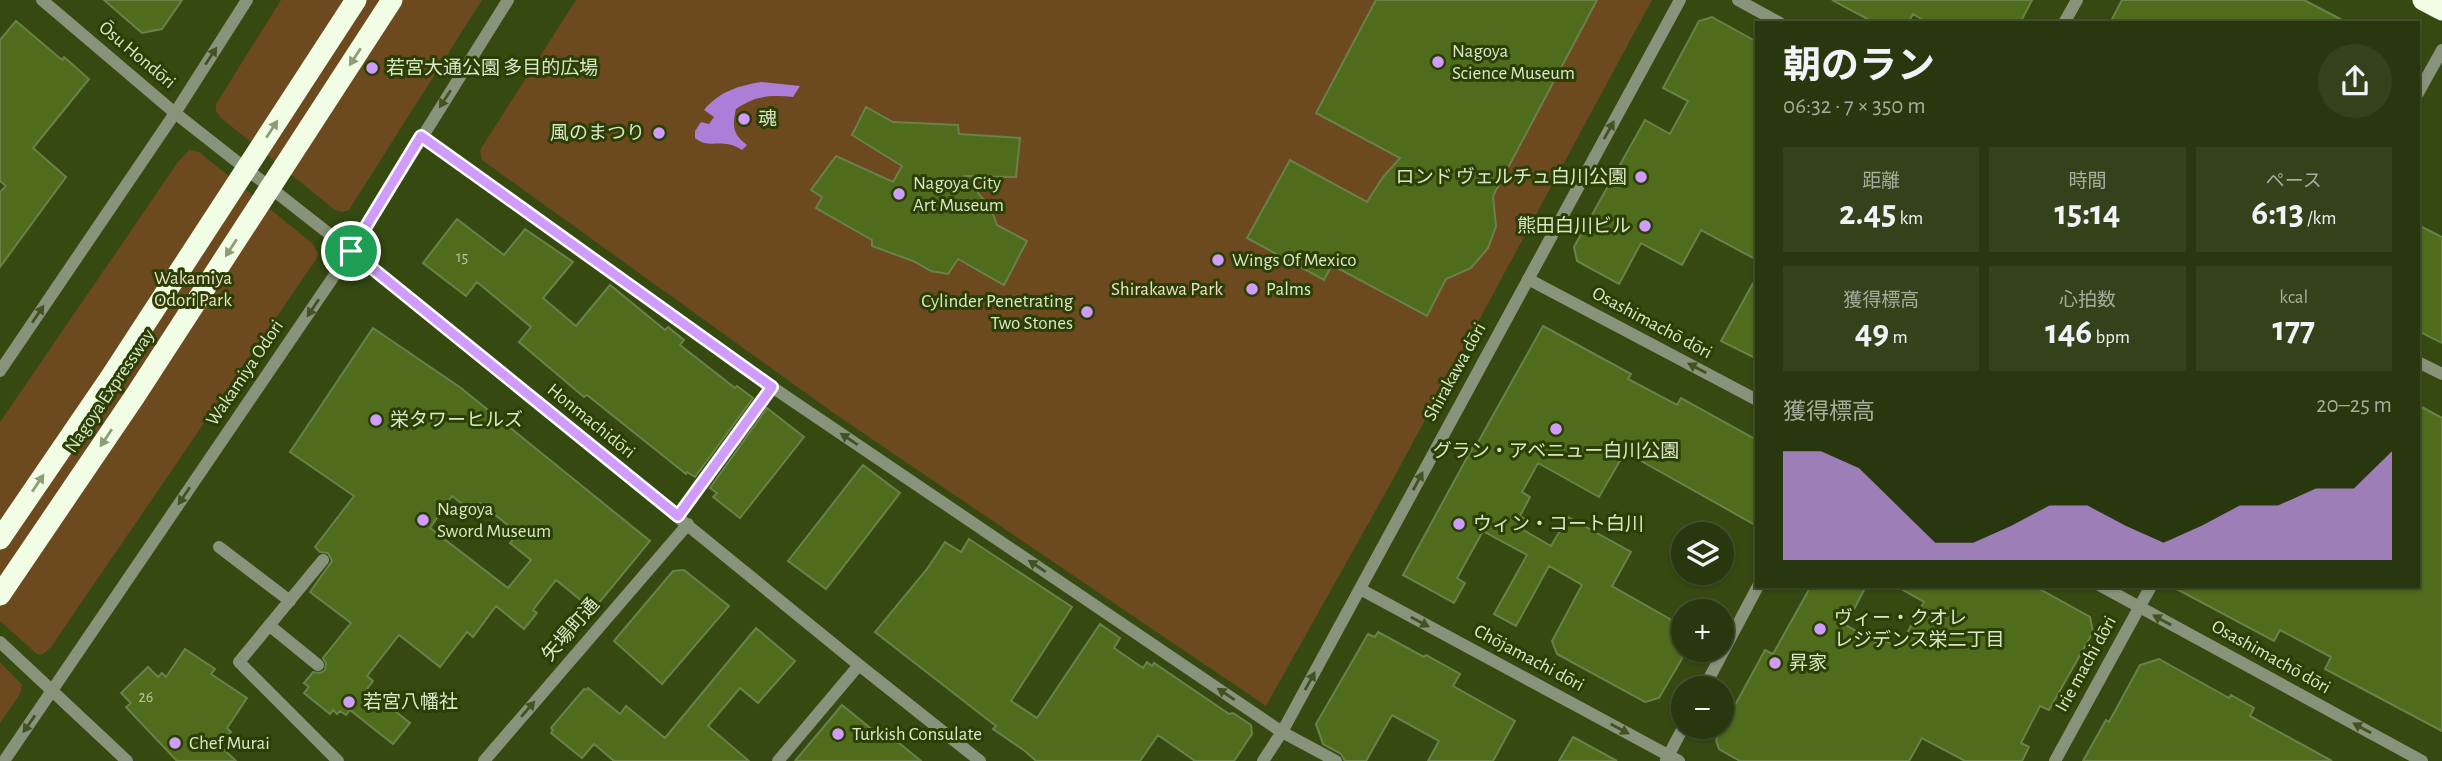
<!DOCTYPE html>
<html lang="ja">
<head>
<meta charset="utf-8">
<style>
	body { margin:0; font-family:"Alegreya Sans","Noto Sans JP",sans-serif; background:#34421b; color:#f1f3f6; height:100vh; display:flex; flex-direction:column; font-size:26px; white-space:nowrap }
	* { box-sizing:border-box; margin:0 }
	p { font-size:23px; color:#a5ac9d }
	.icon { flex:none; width:38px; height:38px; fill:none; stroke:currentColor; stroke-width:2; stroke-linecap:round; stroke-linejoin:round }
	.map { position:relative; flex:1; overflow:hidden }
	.panel { position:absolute; left:1755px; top:21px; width:665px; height:567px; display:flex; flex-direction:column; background:#28370d; border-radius:0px; box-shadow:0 2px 5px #0004,0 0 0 2px #44512e }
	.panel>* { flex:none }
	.fabs { position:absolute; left:1671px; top:522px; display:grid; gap:14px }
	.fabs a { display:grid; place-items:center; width:63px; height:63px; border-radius:50%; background:#28370d; box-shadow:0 2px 5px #0004,0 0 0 2px #44512e; font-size:35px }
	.pin { position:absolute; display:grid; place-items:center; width:60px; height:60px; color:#fff; margin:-30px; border:4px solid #fff; border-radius:50%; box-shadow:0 2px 7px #0007 }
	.round { display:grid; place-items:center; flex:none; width:74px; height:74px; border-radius:37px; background:#34421b }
	.head { display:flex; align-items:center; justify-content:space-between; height:119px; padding:0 28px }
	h1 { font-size:38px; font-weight:700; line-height:52px }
	.figures { display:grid; grid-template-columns:repeat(3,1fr); gap:10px; height:119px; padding:7px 28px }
	.figures div { display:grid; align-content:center; border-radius:0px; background:#34421b; text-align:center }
	.figures b { font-size:35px; font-weight:700 }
	.figures small { font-size:19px; font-weight:400 }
	.figures p { font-size:19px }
	.chart { height:196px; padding:14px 28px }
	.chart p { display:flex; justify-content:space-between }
	.chart svg { width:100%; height:126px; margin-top:7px; fill:#d09dff; opacity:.7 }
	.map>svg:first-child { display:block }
</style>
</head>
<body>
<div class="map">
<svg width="2442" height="761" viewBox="0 0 2442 761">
	<rect width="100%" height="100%" fill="#354911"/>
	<!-- green -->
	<path fill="#6c491f" d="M 281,0 L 482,0 L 349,210 L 342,212 L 335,210 L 221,118 L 216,111 L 216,104 Z
		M 576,0 L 1652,0 L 1391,483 L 1266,706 L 835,414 L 482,160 L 480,150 Z
		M 189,150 L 199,152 L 312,243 L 318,253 L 317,258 L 51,647 L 43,654 L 37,654 L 0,621 L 0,422 L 178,162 Z
		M 0,662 L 22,685 L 20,694 L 0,723 Z"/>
	<!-- water -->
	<path fill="#ad7ed8" d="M 761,82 L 800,86 L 793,97 C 770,95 756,95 736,109 C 732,126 733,135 747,145 L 742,150 C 722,137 709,150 695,138 L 695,131 L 701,122 L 709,124 L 714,117 L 704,110 C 720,91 738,86 761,82 Z"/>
	<!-- building -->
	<path fill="#4f6b1c" stroke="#6a8149" stroke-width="2" fill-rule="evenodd" d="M 104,0 L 182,0 L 162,29 L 142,33 Z
		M 1376,0 L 1597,0 L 1493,196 L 1496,226 L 1488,248 L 1471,268 L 1446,279 L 1427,316 L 1332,265 L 1324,280 L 1247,238 L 1290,160 L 1367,202 L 1383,177 L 1400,158 L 1316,113 Z
		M 1832,0 L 2032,0 L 2020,23 L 1928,23 L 1913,14 L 1908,23 L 1875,23 Z
		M 2122,0 L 2304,0 L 2348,23 L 2110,23 Z
		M 1712,17 L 1757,42 L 1757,260 L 1701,230 L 1682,265 L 1641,243 L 1619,284 L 1577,261 L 1574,247 L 1645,120 L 1670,134 L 1688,101 L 1663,88 L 1699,21 Z
		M 16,21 L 62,60 L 64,57 L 89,79 L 33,148 L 66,177 L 0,267 L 0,192 L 6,186 L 0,181 L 0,40 Z
		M 866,107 L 893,122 L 958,125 L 959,134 L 1020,138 L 1016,177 L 965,176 L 991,209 L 997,225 L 1027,241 L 1004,285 L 958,259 L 948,274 L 931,271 L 913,261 L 872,246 L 872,240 L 816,208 L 822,197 L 811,190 L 836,156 L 893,182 L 902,166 L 852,135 Z
		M 457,219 L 504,255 L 525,229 L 573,262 L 543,298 L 576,326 L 610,285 L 665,330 L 668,327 L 684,340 L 680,345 L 735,388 L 737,386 L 753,398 L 695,477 L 687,472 L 686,474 L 587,395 L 584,397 L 519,342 L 531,327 L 477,282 L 466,296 L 423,263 Z
		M 2418,225 L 2442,237 L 2442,343 L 2418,331 Z
		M 1757,276 L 1757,359 L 1721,341 Z
		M 1543,326 L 1631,374 L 1628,379 L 1677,405 L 1681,398 L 1757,440 L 1757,526 L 1625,452 L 1599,497 L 1538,463 L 1522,492 L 1530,497 L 1520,516 L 1525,519 L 1520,528 L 1551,546 L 1568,517 L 1631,552 L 1612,586 L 1684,627 L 1684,655 L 1659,698 L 1645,702 L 1557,654 L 1552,641 L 1582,585 L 1549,566 L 1516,626 L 1494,614 L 1527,555 L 1483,531 L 1457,578 L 1465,583 L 1454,603 L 1403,575 L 1475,443 L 1477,444 Z
		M 373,328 L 461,388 L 650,541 L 593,610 L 556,580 L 533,610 L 537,613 L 524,629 L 496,606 L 473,637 L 467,632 L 440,667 L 399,635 L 367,676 L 373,681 L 367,689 L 410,723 L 393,744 L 350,710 L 346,715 L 340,711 L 337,714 L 333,710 L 330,714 L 304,693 L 309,687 L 304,683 L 313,672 L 320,673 L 325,670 L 326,663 L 323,658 L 351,623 L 310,592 L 332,561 L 328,553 L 320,552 L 315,547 L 354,496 L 290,452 ZM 452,496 L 473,512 L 480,503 L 518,533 L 510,543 L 531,560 L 508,588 L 430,528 Z
		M 2418,405 L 2442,418 L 2442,731 L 2325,669 L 2331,657 L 2280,630 L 2274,641 L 2171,586 L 2418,586 Z
		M 767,408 L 804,437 L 740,518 L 713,497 L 717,493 L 710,488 Z
		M 863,465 L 900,493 L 826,589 L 788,561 Z
		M 969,539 L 1072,607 L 1011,701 L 1037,718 L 1100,624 L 1120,638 L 1114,648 L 1143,668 L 1147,662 L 1152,666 L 1154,663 L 1229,714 L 1233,713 L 1251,725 L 1252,734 L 1234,761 L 1195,761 L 1158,735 L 1140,761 L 1036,761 L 1025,751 L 993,729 L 996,726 L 875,632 L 927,569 L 945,542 L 961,552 Z
		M 684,570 L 729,606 L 662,684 L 614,641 L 673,571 Z
		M 1811,586 L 1866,586 L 1846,625 L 1880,645 L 1883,640 L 1899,648 L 1924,602 L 1896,586 L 2034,586 L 2090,617 L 2093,632 L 2049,710 L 2040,706 L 2021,743 L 2029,747 L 2022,761 L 1965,761 L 1922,738 L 1909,761 L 1740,761 L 1719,749 L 1716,740 L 1765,650 L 1773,654 Z
		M 756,628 L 795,661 L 758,703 L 740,688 L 708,726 L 749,761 L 614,761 L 594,744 L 582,758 L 551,733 L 553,730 L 551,728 L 584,689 L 586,690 L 588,688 L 620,714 L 626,706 L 665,738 Z
		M 1378,632 L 1424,657 L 1426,655 L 1460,674 L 1453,686 L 1515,721 L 1493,761 L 1428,761 L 1439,741 L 1392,715 L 1366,761 L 1345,761 L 1341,754 L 1323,744 L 1316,724 L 1368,634 L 1375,637 Z
		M 185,649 L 215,669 L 211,674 L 247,698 L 227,728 L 231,732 L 218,744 L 236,761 L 177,761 L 126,707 L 131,703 L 121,693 L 148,667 L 158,677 L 162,673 L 166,677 Z
		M 2159,659 L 2229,698 L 2231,695 L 2254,708 L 2250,716 L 2332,761 L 2083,761 L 2106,720 L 2109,722 L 2140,665 Z
		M 842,705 L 874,731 L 878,726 L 921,761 L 795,761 Z
		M 1573,737 L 1617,761 L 1559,761 Z"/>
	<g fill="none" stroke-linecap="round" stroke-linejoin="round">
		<!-- minor -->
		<path stroke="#88937b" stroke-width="12" d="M 42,0 L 175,113 L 351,251 L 859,665 L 980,761
			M 1738,0 L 1780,23
			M 2064,23 L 2077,0
			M 2418,93 L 2442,50
			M 421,136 L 772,387 L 1282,732 L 1336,761
			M 1528,279 L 1757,400
			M 2418,362 L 2442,374
			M 0,371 L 175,113 L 247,0
			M 678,516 L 772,387
			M 219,547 L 290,601
			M 323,560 L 239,662 L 338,761
			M 2101,586 L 2422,761
			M 1360,589 L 1679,761
			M 270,626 L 318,665
			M 0,642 L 127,761
			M 1704,688 L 1758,586
			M 1666,760 L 1684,726
			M 4,761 L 351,251 L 508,0
			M 484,761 L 688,524
			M 778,761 L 859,665
			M 1263,761 L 1282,732 L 1680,0
			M 2055,761 L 2151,586"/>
		<!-- highway -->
		<path stroke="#f2fde5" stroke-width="21" d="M 2423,0 L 2442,10"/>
		<!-- highway-bridge -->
		<path stroke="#f2fde5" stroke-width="21" d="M 0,539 L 110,378 L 356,0
			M 0,595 L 135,396 L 392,0"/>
	</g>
	<!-- one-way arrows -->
	<defs><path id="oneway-solid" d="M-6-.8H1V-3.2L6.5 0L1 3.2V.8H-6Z" transform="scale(1.75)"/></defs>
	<g fill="#425321">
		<use href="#oneway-solid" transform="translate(211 56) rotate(-57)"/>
		<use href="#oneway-solid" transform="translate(445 99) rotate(123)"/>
		<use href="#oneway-solid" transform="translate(1609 130) rotate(-61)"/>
		<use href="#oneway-solid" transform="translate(313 308) rotate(124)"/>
		<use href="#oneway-solid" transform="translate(38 314) rotate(-56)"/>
		<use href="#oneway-solid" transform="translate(1697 368) rotate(-152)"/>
		<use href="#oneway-solid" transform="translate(849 439) rotate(-146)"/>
		<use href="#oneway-solid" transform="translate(1418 481) rotate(-62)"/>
		<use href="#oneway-solid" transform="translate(184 496) rotate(124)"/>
		<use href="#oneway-solid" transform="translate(1037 566) rotate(-146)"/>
		<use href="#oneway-solid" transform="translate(2162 620) rotate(-151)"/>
		<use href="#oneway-solid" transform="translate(1420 622) rotate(28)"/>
		<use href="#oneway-solid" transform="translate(1310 681) rotate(-61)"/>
		<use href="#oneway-solid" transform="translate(1226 694) rotate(-146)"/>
		<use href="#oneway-solid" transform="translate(528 709) rotate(-49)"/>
		<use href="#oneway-solid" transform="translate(29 724) rotate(125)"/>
		<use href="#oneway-solid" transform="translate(2362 728) rotate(-151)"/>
		<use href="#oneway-solid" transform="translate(1620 729) rotate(28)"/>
	</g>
	<g fill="#8e9e74">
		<use href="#oneway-solid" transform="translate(355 57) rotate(123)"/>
		<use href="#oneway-solid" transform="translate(272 129) rotate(-57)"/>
		<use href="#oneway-solid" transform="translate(231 248) rotate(123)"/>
		<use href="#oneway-solid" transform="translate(106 438) rotate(124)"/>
		<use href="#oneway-solid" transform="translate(38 483) rotate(-56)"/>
	</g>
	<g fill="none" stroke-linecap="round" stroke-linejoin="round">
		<defs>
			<path id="route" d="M 421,136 L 772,387 L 678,516 L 351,251 Z"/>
		</defs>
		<!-- route casing -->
		<use href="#route" stroke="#fff" stroke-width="14"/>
		<!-- route -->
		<use href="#route" stroke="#d09dff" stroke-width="9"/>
	</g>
	<!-- markers -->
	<g fill="#d09dff" stroke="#2b3e03" stroke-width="2.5">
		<circle cx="1438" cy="62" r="7"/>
		<circle cx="372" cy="68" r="7"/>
		<circle cx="744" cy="119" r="7"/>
		<circle cx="659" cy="133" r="7"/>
		<circle cx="1641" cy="177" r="7"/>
		<circle cx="899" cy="194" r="7"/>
		<circle cx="1645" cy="226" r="7"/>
		<circle cx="1218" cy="260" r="7"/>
		<circle cx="1252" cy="289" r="7"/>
		<circle cx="1087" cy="312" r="7"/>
		<circle cx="376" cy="420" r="7"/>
		<circle cx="1556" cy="429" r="7"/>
		<circle cx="423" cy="520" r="7"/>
		<circle cx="1459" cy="524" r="7"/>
		<circle cx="1820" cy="629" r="7"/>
		<circle cx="1775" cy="663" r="7"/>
		<circle cx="349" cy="702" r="7"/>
		<circle cx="838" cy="734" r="7"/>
		<circle cx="175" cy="743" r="7"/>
	</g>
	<g text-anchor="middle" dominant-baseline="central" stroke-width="6" stroke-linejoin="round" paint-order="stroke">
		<!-- number labels -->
		<g font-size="16" fill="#b6c89e">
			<text x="462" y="257">15</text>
			<text x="146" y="697">26</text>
		</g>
		<!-- poi labels -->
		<g font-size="19" fill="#d9e7c9" stroke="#2b3e03" text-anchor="start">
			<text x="1452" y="51">Nagoya<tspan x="1452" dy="22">Science Museum</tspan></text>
			<text x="386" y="68">若宮大通公園 多目的広場</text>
			<text x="758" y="119">魂</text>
			<text x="645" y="133" text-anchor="end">風のまつり</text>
			<text x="1627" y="177" text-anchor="end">ロンド ヴェルチュ白川公園</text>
			<text x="913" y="183">Nagoya City<tspan x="913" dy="22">Art Museum</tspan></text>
			<text x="1631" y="226" text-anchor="end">熊田白川ビル</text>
			<text x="1232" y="260">Wings Of Mexico</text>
			<text x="1266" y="289">Palms</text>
			<text x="1073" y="301" text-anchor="end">Cylinder Penetrating<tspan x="1073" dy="22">Two Stones</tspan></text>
			<text x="390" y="420">栄タワーヒルズ</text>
			<text x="1556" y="451" text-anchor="middle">グラン・アベニュー白川公園</text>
			<text x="437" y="509">Nagoya<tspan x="437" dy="22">Sword Museum</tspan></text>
			<text x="1473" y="524">ウィン・コート白川</text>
			<text x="1834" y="618">ヴィー・クオレ<tspan x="1834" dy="22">レジデンス栄二丁目</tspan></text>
			<text x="1789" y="663">昇家</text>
			<text x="363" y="702">若宮八幡社</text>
			<text x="852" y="734">Turkish Consulate</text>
			<text x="189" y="743">Chef Murai</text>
		</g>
		<!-- street labels -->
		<g font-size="19" fill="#d9e7c9" stroke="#2b3e03">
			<text transform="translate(137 55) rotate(40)">Ōsu Hondōri</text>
			<text transform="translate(1652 323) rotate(28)">Osashimachō dōri</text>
			<text transform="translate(1455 372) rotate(-61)">Shirakawa dōri</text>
			<text transform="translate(245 373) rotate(-56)">Wakamiya Odori</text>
			<text transform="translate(110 391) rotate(-56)">Nagoya Expressway</text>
			<text transform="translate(591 421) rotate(39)">Honmachidōri</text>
			<text transform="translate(571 630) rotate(-49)">矢場町通</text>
			<text transform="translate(2271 657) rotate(29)">Osashimachō dōri</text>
			<text transform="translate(1529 658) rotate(28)">Chōjamachi dōri</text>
			<text transform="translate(2086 664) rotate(-61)">Irie machi dōri</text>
		</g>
		<!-- park labels -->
		<g font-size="19" fill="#f0ddca" stroke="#2b3e03">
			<text x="193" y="278">Wakamiya<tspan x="193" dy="22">Odori Park</tspan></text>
			<text x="1167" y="289">Shirakawa Park</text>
		</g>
	</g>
</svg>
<div class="fabs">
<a><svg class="icon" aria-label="layers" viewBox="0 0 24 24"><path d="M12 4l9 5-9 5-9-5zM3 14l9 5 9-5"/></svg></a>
<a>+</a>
<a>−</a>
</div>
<div class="pin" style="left:351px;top:251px;background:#1e9e55"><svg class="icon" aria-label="arrive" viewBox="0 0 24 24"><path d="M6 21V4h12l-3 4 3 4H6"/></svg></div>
<section class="panel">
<div class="head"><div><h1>朝のラン</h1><p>06:32 · 7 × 350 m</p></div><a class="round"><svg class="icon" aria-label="share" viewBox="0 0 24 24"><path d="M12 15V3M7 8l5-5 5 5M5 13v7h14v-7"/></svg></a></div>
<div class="figures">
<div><p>距離</p><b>2.45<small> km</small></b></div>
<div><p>時間</p><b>15:14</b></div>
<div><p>ペース</p><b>6:13<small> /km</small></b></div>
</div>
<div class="figures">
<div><p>獲得標高</p><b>49<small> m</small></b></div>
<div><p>心拍数</p><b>146<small> bpm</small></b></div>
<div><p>kcal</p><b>177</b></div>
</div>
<div class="chart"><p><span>獲得標高</span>20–25 m</p>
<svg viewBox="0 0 160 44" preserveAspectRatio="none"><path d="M0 44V6L10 6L20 12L30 25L40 38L50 38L60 32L70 25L80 25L90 32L100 38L110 32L120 25L130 25L140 19L150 19L160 6V44z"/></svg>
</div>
</section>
</div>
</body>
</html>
